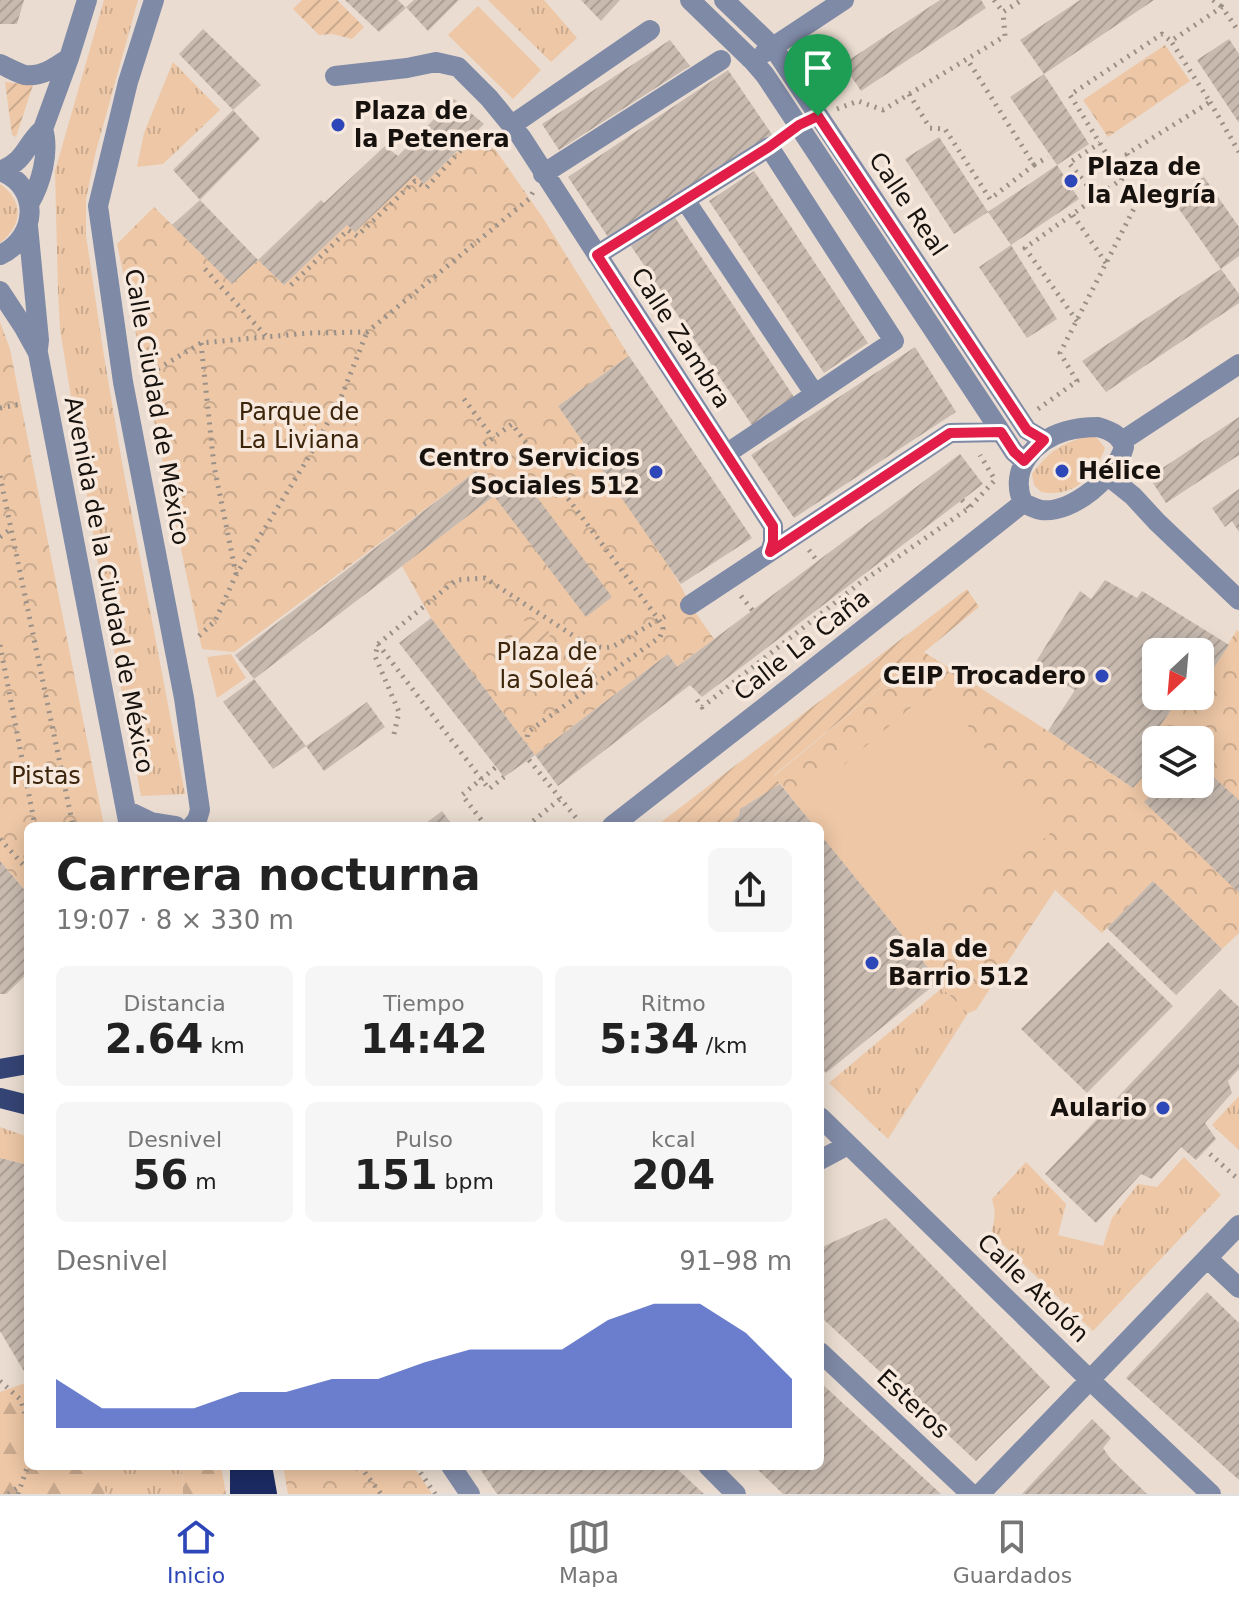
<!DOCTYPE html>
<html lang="es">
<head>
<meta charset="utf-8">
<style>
	body { margin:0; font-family:"DejaVu Sans",sans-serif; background:#f6f6f6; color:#222; height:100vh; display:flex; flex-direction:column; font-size:30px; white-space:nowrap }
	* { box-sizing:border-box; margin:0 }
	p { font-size:26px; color:#767676 }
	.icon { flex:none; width:44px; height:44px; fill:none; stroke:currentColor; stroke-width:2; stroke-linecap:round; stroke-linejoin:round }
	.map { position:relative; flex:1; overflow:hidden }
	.drawer { position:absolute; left:24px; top:822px; width:800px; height:648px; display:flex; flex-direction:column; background:#fff; border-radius:12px; box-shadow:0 4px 20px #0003 }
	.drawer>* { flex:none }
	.needle { width:52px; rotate:206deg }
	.tools { position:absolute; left:1142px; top:638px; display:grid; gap:16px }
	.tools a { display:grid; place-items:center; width:72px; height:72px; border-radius:12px; background:#fff; box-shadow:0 4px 20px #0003; font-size:40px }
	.pin { position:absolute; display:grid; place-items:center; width:68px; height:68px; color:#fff; margin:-82px -34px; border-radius:50% 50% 50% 0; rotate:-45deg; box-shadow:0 0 8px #0007 }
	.pin .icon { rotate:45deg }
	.round { display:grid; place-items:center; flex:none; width:84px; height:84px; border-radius:12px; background:#f6f6f6 }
	.overview { display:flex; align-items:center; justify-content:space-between; height:136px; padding:0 32px }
	h1 { font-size:44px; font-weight:700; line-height:60px }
	.stats { display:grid; grid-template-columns:repeat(3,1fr); gap:12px; height:136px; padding:8px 32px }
	.stats div { display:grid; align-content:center; border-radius:12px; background:#f6f6f6; text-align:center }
	.stats b { font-size:40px; font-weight:700 }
	.stats small { font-size:22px; font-weight:400 }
	.stats p { font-size:22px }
	.chart { height:224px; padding:16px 32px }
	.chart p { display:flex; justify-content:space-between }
	.chart svg { width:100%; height:144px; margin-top:8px; fill:#2d47b8; opacity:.7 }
	.tabs { display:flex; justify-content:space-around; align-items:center; height:112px; border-top:2px solid #e0e0e0; background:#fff; font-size:22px; color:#767676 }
	.tabs a { display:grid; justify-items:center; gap:4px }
	.tabs .current { color:#2d47b8 }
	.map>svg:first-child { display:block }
</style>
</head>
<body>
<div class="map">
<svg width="1239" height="1494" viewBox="0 0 1239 1494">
	<defs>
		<pattern id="grass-tufts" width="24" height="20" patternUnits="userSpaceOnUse" patternTransform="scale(2)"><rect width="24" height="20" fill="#edc7a6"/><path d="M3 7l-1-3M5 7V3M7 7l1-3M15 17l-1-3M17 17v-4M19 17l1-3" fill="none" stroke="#caaa8e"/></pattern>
		<pattern id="forest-firs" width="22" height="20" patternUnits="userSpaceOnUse" patternTransform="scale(2)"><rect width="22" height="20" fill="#edc7a6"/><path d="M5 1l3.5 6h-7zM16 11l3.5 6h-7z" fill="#caaa8e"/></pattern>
		<pattern id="park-crowns" width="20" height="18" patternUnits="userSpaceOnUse" patternTransform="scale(2)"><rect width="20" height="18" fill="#edc7a6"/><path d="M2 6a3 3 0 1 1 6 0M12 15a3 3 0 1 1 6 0" fill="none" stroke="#caaa8e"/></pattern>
		<pattern id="garden-furrows" width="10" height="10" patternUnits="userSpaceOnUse" patternTransform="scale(2)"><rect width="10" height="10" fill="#edc7a6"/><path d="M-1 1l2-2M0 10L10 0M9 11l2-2" fill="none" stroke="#caaa8e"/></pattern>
		<pattern id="building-hatch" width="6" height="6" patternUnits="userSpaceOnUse" patternTransform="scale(2)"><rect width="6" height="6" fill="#c8baaf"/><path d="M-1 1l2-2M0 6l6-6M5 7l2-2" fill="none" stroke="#ab9f95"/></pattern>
	</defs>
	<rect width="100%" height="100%" fill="#eadcd0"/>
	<!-- grass -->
	<path fill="url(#grass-tufts)" d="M 104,0 L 138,0 L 96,151 L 86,199 L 86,235 L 103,350 L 123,468 L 185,794 L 141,796 L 97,558 L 60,329 L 58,292 L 55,171 Z
		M 488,0 L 544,0 L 577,38 L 551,62 Z
		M 173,62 L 220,110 L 163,164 L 137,167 L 144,133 Z
		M 0,184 C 24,201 23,225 0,243 Z
		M 1090,435 L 1097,438 L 1105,448 C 1095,477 1073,498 1041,492 L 1034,485 L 1032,474 C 1050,450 1061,444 1090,435 Z
		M 231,654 L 246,678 L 217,698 L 207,657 Z
		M 942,988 L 968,1013 L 888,1139 L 829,1083 Z
		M 1239,1096 L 1239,1150 L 1212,1125 Z
		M 0,1127 L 28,1137 L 28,1165 L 0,1158 Z
		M 1184,1157 L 1221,1195 L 1093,1331 L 991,1233 C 995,1221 996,1212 992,1199 L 1026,1162 L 1066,1204 L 1058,1235 L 1103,1246 L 1112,1218 L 1138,1184 L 1157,1187 Z
		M 89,1466 L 182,1466 L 183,1494 L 107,1494 Z"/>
	<!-- forest -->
	<path fill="url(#forest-firs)" d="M 28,1382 L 28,1466 L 89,1466 L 107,1494 L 0,1494 L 0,1392 Z
		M 182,1466 L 221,1466 L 226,1494 L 183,1494 Z"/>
	<!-- park -->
	<path fill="url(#park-crowns)" d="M 1165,45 L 1190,81 L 1108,137 L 1083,100 Z
		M 472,138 L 495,149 L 543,218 L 629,356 L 558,406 L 663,557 L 681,586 L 690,605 L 714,639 L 677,667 L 668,654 L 535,755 L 431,618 L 402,566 L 494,496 L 476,471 L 234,652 L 202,649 L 117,244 L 154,207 L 232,284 L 258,260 L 284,285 L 347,225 L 355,232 L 415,175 L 424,183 Z
		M 0,322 L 10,349 L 104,826 L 28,826 L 28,894 L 0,861 Z
		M 1237,630 L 1239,632 L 1239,933 L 1222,949 L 1153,881 L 1102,933 L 1055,890 L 976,1010 L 968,1013 L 942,988 L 939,981 L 820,834 L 820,826 L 814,826 L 774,776 L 924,652 L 1048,731 L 1133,788 L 1156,762 L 1156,784 L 1200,784 L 1200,740 L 1156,740 L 1156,745 L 1150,740 L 1181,696 L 1200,696 L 1200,685 L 1202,685 Z
		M 283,1466 L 413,1466 L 432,1494 L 288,1494 Z"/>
	<!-- garden -->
	<path fill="url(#garden-furrows)" d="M 302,0 L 337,0 L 364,27 L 352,39 L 333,34 L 319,35 L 293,9 Z
		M 5,82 L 33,85 L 16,137 L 12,135 Z
		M 967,589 L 979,607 L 774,775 L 780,784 L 740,809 L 739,816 L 727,826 L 656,826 Z
		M512 639a19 19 0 1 1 38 0a19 19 0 1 1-38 0Z"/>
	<!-- pitch -->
	<path fill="#edc7a6" d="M 478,6 L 541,70 L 513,99 L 448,35 Z
		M 937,685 L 1050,834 L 909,944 L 820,834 L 820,826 L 814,826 L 797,805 Z"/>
	<!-- building -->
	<path fill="url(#building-hatch)" d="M 0,0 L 24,0 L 17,24 L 0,24 Z
		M 345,0 L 398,0 L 406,8 L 379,32 Z
		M 414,0 L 459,0 L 428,31 L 406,7 Z
		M 581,0 L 620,0 L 601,21 Z
		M 940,0 L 981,0 L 986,8 L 861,91 L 843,64 Z
		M 1080,0 L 1154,0 L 1044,74 L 1020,40 Z
		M 203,29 L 261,85 L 233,110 L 179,54 Z
		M 1229,39 L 1239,54 L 1239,123 L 1197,60 Z
		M 670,40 L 690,66 L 559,150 L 542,124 Z
		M 728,70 L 773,136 L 608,237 L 568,177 Z
		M 1044,74 L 1089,144 L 1057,165 L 1010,97 Z
		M 454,99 L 484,124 L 424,184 L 415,175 L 355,232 L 347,225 L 284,285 L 258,260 L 321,200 L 324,203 L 385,146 L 398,156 Z
		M 233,110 L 260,139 L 200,200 L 173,170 Z
		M 939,137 L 988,212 L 954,234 L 905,159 Z
		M 1057,165 L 1079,199 L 1011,245 L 988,212 Z
		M 754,171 L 868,343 L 824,373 L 709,201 Z
		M 1204,177 L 1239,227 L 1239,256 L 1221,269 L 1172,199 Z
		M 200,200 L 258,260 L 232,284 L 172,225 Z
		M 674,216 L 794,397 L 752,425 L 631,246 Z
		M 1011,245 L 1057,319 L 1027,338 L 979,267 Z
		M 1221,269 L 1239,294 L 1239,303 L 1106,392 L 1082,361 Z
		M 915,347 L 956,412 L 794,518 L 751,455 Z
		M 629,356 L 752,538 L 681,584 L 558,406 Z
		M 1239,417 L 1239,455 L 1166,503 L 1149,477 Z
		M 960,454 L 983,484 L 702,697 L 690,685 L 558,786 L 535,755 L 668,654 L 677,667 Z
		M 476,471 L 494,496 L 254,679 L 235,655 Z
		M 521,476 L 612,597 L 586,617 L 494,496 Z
		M 1239,489 L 1239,532 L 1232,521 L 1225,527 L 1212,508 Z
		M 1105,580 L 1137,598 L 1142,591 L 1229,645 L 1200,688 L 1200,652 L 1156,652 L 1156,696 L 1181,696 L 1150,740 L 1156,745 L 1156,762 L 1133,788 L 1048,731 L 1075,690 L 1032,668 L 1080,591 L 1091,599 Z
		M 431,618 L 535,755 L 504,777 L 399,643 Z
		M 254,679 L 306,746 L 273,769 L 223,702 Z
		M 367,702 L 385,727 L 324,771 L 306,746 Z
		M 1200,765 L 1239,800 L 1239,893 L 1144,802 L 1162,784 L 1200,784 Z
		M 780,784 L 814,826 L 727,826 L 739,816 L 740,809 Z
		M 442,811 L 453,826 L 422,826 Z
		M 820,834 L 939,981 L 826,1073 L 820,1066 Z
		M 0,861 L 28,894 L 28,973 L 6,994 L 0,994 Z
		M 1153,881 L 1222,949 L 1176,995 L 1107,928 Z
		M 1108,942 L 1173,1006 L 1087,1093 L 1021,1029 Z
		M 1220,989 L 1239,1007 L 1239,1069 L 1228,1081 L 1232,1093 L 1205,1123 L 1216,1139 L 1196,1160 L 1181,1147 L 1152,1179 L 1141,1174 L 1096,1223 L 1045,1174 Z
		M 0,1158 L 28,1165 L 28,1371 L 25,1373 L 0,1331 Z
		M 886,1218 L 1050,1387 L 976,1461 L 820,1316 L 820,1248 Z
		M 1207,1292 L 1239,1323 L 1239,1480 L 1126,1378 Z
		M 820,1382 L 941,1494 L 783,1494 L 754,1466 L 820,1466 Z
		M 1092,1419 L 1111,1438 L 1103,1448 L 1110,1458 L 1147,1494 L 1022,1494 Z
		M 478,1466 L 674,1466 L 704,1494 L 497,1494 Z"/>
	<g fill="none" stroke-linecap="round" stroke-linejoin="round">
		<!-- path -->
		<path stroke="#9a9087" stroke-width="5" stroke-dasharray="2 6" stroke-linecap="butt" d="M 994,0 L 1003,12 L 1022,0
			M 1213,0 L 1222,7
			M 909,94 L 930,128 L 945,129 L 990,199 L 1034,165 L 967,59
			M 1210,102 L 1239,152
			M 837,109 L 858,101 L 883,110 L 1005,36 L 1003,12
			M 1034,165 L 1048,157
			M 1122,179 L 1070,95 L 1162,34 L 1171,41
			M 1097,197 L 1069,163 L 1100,143
			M 1073,215 L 1106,263
			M 205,269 L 266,336
			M 291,285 L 348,230 L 357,236 L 415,181 L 426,188 L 472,138
			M 1077,321 L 1025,248 L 1136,169
			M 201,343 L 214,466 L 236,574
			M 144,377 L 201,343 L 309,333 L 367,332 L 529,199 L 533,192
			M 464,399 L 493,438
			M 0,408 L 20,404
			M 1038,409 L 1077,381 L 1060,353 L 1146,185 L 1127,154 L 1210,102 L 1171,41 L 1222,7 L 1239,32
			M 471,454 L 512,424 L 662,624 L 663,629 L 660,637 L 528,732 L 526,743
			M 0,476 L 73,826
			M 962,500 L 969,508
			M 0,537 L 11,529
			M 809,550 L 818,562
			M 741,596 L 753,611
			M 199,636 L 215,621 L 236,575 L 310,455 L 340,400 L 367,332
			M 378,644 L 489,789 L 504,777
			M 0,645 L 35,826
			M 697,700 L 702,707 L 860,583 L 969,508 L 995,480 L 980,455
			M 394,734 L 399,712 L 375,656 L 378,644 L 456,580 L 485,578 L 586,644 L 604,648 L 612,647 L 669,614
			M 529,760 L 577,819
			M 486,826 L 462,795 L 496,767
			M 527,826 L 560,799
			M 0,839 L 28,870
			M 1210,1154 L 1239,1180
			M 0,1381 L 21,1400 L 28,1426
			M 348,1466 L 352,1468 L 360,1468
			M 360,1466 L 381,1494
			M 416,1466 L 435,1494
			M 8,1494 L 20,1486
			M 18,1494 L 28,1465"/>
		<!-- minor -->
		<path stroke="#7f8aa7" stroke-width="20" d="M 154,0 L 128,82 L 98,206 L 123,382 L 184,698 L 200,810 L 197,820 L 192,826
			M 690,0 L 753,61 L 765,75 L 1001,432 L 1014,452 L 1024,461
			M 724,0 L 773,47 L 1027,430 L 1044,440
			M 764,53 L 844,0
			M 0,64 C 7,67 17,73 25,75 C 42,77 56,67 69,58
			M 335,76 L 407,68 L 436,62 L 458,67 L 489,98 L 521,137 L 773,526 L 773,542 L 770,552 L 690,605
			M 512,125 L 650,30
			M 0,171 C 27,160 24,146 43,129 L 69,58 L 87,0
			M 0,171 C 41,186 38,238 0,255
			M 543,174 L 721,60
			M 685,200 L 814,393
			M 29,204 C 41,184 50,152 43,129
			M 28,226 L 39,340 L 38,349
			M 597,255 L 769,147 L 894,341 L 726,454
			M 0,291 L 23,326 L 38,353 L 129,826
			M 1098,427 C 1111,431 1119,434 1124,447 C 1116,476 1073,514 1041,510 C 1035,509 1028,505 1023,503 C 1008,469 1035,440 1066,431 C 1077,428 1087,427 1098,427 Z
			M 1122,441 L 1239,364
			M 1108,476 L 1133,496 L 1157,522 L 1239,600
			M 770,552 L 950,433 L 1001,432
			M 126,810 L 151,822 L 176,826
			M 612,826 L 779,696 L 1023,503
			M 820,1117 L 1090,1380 L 1211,1494
			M 820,1160 L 848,1145
			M 1208,1259 L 1239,1288
			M 820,1352 L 971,1494
			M 451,1466 L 470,1494
			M 708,1466 L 736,1494
			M 980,1494 L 1239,1225"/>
		<!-- major -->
		<path stroke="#344475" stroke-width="20" d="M 0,1069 L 28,1064
			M 0,1098 L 28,1105"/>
		<!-- highway -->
		<path stroke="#1b2b62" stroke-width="24" d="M 242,1466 L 242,1494
			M 260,1466 L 265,1494"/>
	</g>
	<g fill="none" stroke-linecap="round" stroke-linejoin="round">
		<defs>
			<path id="route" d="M 818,116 L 1027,430 L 1044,440 L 1024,461 L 1014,452 L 1001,432 L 950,433 L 770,552 L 773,542 L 773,526 L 597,255 L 769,147 L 799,125 Z"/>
		</defs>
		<!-- route casing -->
		<use href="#route" stroke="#fff" stroke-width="16"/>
		<!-- route -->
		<use href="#route" stroke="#e11d48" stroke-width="10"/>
	</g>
	<!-- markers -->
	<g fill="#2d47b8" stroke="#f7e9dd" stroke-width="3">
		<circle cx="338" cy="125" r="8"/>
		<circle cx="1071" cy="181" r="8"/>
		<circle cx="1062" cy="471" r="8"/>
		<circle cx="656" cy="472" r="8"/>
		<circle cx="1102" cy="676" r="8"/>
		<circle cx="872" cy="963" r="8"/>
		<circle cx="1163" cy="1108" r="8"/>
	</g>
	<g text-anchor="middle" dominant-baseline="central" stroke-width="7" stroke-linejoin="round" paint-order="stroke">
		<!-- poi labels -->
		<g font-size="24" font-weight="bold" fill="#17120e" stroke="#f7e9dd" text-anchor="start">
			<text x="354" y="111">Plaza de<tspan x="354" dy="28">la Petenera</tspan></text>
			<text x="1087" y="167">Plaza de<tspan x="1087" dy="28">la Alegría</tspan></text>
			<text x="640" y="458" text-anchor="end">Centro Servicios<tspan x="640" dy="28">Sociales 512</tspan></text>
			<text x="1078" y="471">Hélice</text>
			<text x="1086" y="676" text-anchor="end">CEIP Trocadero</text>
			<text x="888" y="949">Sala de<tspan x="888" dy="28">Barrio 512</tspan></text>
			<text x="1147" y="1108" text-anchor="end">Aulario</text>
		</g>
		<!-- street labels -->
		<g font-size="24" fill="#17120e" stroke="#f7e9dd">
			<text transform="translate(908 204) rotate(56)">Calle Real</text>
			<text transform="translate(681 338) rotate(57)">Calle Zambra</text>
			<text transform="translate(157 407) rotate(80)">Calle Ciudad de México</text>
			<text transform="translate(109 585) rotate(79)">Avenida de la Ciudad de México</text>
			<text transform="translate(802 645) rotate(-38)">Calle La Caña</text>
			<text transform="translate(1033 1288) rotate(44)">Calle Atolón</text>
			<text transform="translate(913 1404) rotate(43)">Esteros</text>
		</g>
		<!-- park labels -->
		<g font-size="24" fill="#3d250c" stroke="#f7e9dd">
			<text x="299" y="412">Parque de<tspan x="299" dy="28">La Liviana</tspan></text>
			<text x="547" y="652">Plaza de<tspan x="547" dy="28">la Soleá</tspan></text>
			<text x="46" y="776">Pistas</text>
		</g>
	</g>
</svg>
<div class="tools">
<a><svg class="needle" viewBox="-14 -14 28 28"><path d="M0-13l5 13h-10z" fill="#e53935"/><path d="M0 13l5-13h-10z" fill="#767676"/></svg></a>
<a><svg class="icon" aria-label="layers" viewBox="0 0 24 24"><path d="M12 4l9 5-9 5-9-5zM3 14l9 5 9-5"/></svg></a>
</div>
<div class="pin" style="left:818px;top:116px;background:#1e9e55"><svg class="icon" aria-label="arrive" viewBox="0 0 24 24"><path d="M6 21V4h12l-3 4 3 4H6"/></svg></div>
<section class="drawer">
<div class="overview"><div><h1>Carrera nocturna</h1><p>19:07 · 8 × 330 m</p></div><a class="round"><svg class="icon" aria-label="share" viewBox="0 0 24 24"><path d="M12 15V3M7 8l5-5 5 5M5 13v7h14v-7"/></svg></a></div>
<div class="stats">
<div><p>Distancia</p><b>2.64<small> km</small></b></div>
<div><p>Tiempo</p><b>14:42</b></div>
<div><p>Ritmo</p><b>5:34<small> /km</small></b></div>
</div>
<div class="stats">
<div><p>Desnivel</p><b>56<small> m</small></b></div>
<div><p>Pulso</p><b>151<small> bpm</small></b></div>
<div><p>kcal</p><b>204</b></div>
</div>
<div class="chart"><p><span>Desnivel</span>91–98 m</p>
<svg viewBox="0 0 160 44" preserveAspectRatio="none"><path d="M0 44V29L10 38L20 38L30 38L40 33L50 33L60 29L70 29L80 24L90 20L100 20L110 20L120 11L130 6L140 6L150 15L160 29V44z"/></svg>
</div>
</section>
</div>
<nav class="tabs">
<a class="current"><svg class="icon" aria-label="home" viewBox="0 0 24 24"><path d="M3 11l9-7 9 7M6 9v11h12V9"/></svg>Inicio</a>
<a><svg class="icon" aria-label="map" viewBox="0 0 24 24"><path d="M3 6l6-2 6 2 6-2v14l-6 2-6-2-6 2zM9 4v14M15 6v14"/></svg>Mapa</a>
<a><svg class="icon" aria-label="saved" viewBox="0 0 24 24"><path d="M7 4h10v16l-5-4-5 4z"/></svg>Guardados</a>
</nav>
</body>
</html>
